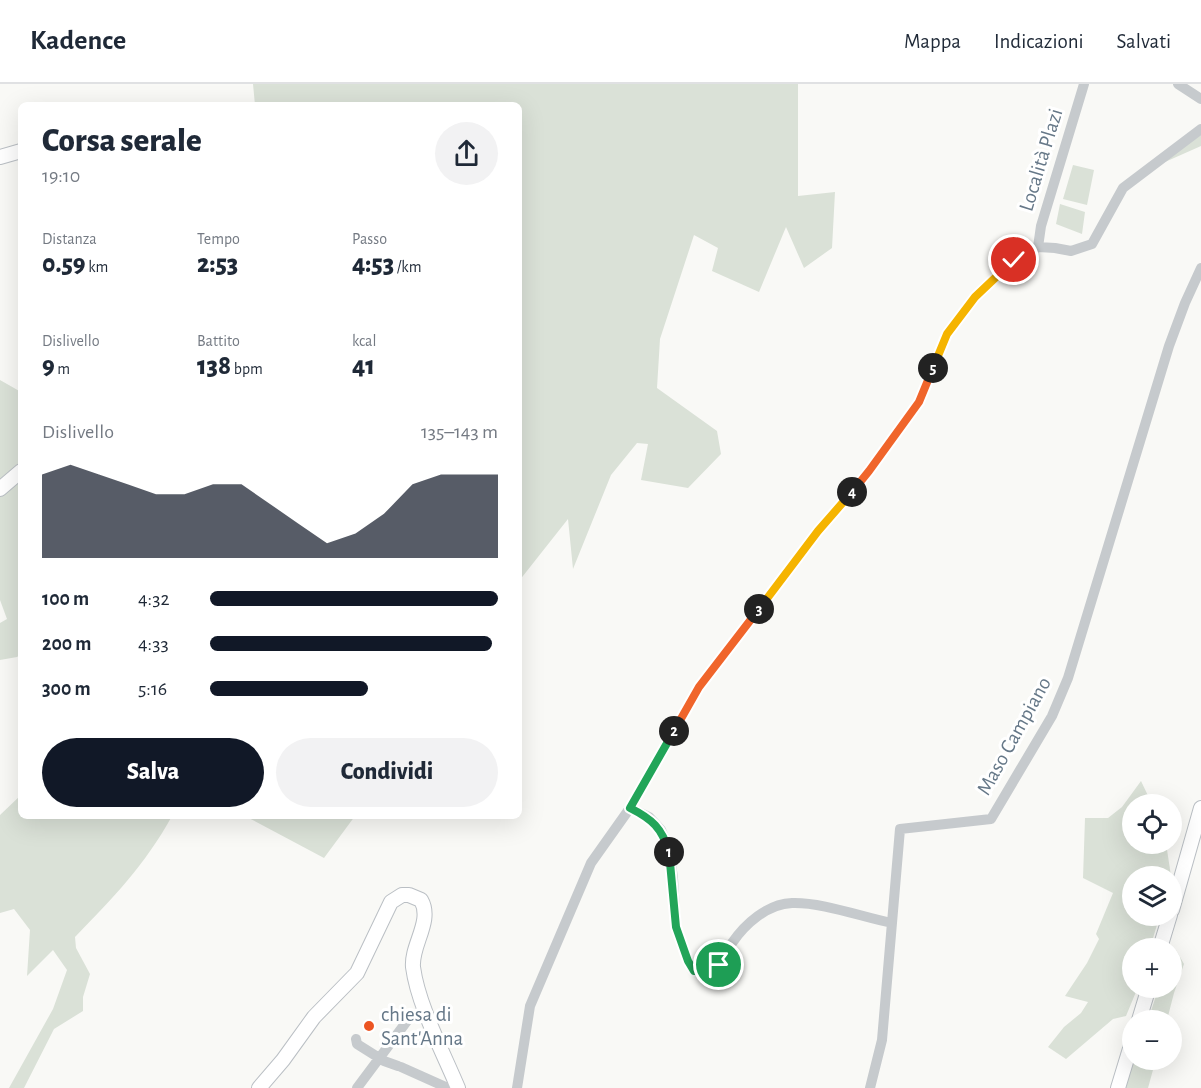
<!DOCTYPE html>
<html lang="it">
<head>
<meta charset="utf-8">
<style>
	body { margin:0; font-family:"Alegreya Sans",sans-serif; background:#f2f2f3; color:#1f2937; height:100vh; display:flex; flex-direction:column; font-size:22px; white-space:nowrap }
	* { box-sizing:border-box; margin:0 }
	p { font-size:20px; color:#747a83 }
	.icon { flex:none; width:33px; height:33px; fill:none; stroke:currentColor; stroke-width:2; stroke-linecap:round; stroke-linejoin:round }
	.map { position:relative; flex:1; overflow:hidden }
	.drawer { position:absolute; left:18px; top:18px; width:504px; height:717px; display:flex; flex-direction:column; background:#fff; border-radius:9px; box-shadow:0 6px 24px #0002 }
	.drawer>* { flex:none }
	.tools { position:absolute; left:1122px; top:710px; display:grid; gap:12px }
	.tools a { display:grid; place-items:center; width:60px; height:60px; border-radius:50%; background:#fff; box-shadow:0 6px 24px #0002; font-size:30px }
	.pin { position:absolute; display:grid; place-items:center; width:51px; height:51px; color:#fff; margin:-26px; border:3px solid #fff; border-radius:50%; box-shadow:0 2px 6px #0007 }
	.km { position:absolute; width:30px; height:30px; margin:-15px; border-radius:50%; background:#222; color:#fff; font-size:16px; line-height:30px; text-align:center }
	.round { display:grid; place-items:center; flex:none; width:63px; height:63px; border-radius:32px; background:#f2f2f3 }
	.summary { display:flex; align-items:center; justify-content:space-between; height:102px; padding:0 24px }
	h1 { font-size:33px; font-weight:800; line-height:45px }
	.metrics { display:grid; grid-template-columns:repeat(3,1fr); gap:9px; height:102px; padding:6px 24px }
	.metrics div { display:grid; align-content:center }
	.metrics b { font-size:26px; font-weight:800 }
	.metrics small { font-size:16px; font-weight:400 }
	.metrics p { font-size:16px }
	.chart { height:168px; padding:12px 24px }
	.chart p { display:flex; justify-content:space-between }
	.chart svg { width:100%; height:108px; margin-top:6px; fill:#111827; opacity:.7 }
	.cta { display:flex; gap:12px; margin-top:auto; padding:12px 24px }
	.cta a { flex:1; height:69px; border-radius:36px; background:#111827; color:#fff; font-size:24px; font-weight:800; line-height:69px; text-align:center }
	.cta a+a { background:#f2f2f3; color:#1f2937 }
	ul { padding:0 24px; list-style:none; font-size:20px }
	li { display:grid; grid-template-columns:96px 72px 1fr; align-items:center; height:45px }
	li i { height:15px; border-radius:8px; background:#111827 }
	header { display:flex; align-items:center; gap:36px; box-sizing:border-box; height:84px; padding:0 30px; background:#fff; border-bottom:2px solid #e0e1e3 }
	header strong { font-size:28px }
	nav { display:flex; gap:33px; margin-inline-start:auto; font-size:21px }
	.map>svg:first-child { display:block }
</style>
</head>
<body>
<header>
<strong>Kadence</strong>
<nav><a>Mappa</a><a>Indicazioni</a><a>Salvati</a></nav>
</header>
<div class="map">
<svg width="1201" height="1004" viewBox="0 0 1201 1004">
	<rect width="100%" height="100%" fill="#f9f9f6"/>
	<!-- green -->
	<path fill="#dae1d7" d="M 253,0 L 798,0 L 798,112 L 835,108 L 832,164 L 804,184 L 786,143 L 759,208 L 712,187 L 718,164 L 694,151 L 660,255 L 657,304 L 717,347 L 721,370 L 688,404 L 641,396 L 648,360 L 637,359 L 611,391 L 573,485 L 568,435 L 519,497 L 519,21 L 255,21 Z
		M 1201,49 L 1201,62 L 1156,82 Z
		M 1073,81 L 1094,86 L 1087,121 L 1063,115 Z
		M 1060,120 L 1085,128 L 1082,150 L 1056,140 Z
		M 0,296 L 21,308 L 21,570 L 17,573 L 0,576 L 0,539 L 7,535 L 0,516 Z
		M 1141,697 L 1152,720 L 1132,720 L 1132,759 L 1166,759 L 1171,792 L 1132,792 L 1132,831 L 1160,831 L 1150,864 L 1132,864 L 1132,903 L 1138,903 L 1126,932 L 1113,935 L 1066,975 L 1048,963 L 1064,943 L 1081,929 L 1088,918 L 1065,912 L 1087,879 L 1099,855 L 1096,850 L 1113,809 L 1083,794 L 1085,734 L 1108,734 L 1122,723 Z
		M 21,711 L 21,732 L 172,732 C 145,781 113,814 75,853 L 76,864 L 90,890 L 83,913 L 83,927 L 54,945 L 24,1004 L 9,1004 L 53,925 L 67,886 L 53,866 L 27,892 L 30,846 L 14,825 L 0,829 L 0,731 Z
		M 245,732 L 355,732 L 324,774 Z
		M 1176,866 L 1184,880 L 1174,909 L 1167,936 L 1148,936 L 1159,903 L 1172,903 L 1172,875 Z
		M 1135,975 L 1156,975 L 1148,1004 L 1124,1004 Z"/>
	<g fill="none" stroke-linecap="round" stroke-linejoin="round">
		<defs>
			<path id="secondary" d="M 0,73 L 21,67
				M 0,405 L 21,387
				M 1172,826 L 1201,724
				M 1160,864 L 1170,831
				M 1139,936 L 1149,903
				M 259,1004 L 283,976 L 314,933 L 357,889 L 391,818 L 402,811 L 409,811 L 421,816 C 433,837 411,861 413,883 C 418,921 443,968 458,1004
				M 1118,1004 L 1132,958"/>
		</defs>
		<!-- secondary casing -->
		<use href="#secondary" stroke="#babfc4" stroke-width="16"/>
		<!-- street -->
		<path stroke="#c6cacd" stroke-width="10" d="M 1178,0 L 1201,15
			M 1038,163 L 1041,142 L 1084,0
			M 630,724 L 649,733 L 661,746 L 669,765 L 673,794 L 676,843 L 688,877 L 694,887 C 702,887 710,886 717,882 C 724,878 727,866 732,859 C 745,840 767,820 792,819 C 822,818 862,833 892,839
			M 356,955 L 357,960 L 384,977 L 398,982
			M 401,983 L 448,1004
			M 357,1004 L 410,933 L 429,933
			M 517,1004 L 530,922 L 591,779 L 630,724 L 699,603 L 818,447 L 869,387 L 919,318 L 947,250 L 975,213 L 1014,176 L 1038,163 L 1055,164 L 1071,167 L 1092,160 L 1123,104 L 1201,45
			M 870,1004 L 882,956 L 900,745 L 991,735 L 1052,632 L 1068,594 L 1169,262 L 1185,219 L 1201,184"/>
		<!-- secondary -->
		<use href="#secondary" stroke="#fff" stroke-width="14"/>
	</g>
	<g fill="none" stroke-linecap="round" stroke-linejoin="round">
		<defs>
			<path id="split-1" d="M 669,768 L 676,843 L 688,877 L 694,887 L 707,886 L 719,881"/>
			<path id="split-2" d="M 669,768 C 662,744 652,735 630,724 L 674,647"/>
			<path id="split-3" d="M 674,647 L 699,603 L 759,525"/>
			<path id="split-4" d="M 759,525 L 818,447 L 852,408"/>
			<path id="split-5" d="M 852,408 L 869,387 L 919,318 L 933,284"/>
			<path id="split-6" d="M 933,284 L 947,250 L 975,213 L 1014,176"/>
		</defs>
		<!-- split-1 casing -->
		<use href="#split-1" stroke="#fff" stroke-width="12"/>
		<!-- split-2 casing -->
		<use href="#split-2" stroke="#fff" stroke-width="12"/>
		<!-- split-3 casing -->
		<use href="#split-3" stroke="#fff" stroke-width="12"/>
		<!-- split-4 casing -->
		<use href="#split-4" stroke="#fff" stroke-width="12"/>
		<!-- split-5 casing -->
		<use href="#split-5" stroke="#fff" stroke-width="12"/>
		<!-- split-6 casing -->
		<use href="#split-6" stroke="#fff" stroke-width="12"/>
		<!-- split-1 -->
		<use href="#split-1" stroke="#22a559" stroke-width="8"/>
		<!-- split-2 -->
		<use href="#split-2" stroke="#22a559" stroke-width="8"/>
		<!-- split-3 -->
		<use href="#split-3" stroke="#f0652b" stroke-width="8"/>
		<!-- split-4 -->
		<use href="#split-4" stroke="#f5b400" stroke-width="8"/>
		<!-- split-5 -->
		<use href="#split-5" stroke="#f0652b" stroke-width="8"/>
		<!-- split-6 -->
		<use href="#split-6" stroke="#f5b400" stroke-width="8"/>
	</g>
	<!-- markers -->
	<circle fill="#ec5522" stroke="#fff" stroke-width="2" cx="369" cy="942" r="6"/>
	<g text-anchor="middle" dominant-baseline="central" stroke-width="6" stroke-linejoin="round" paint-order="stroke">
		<!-- street labels -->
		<g font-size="21" fill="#667888" stroke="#fff">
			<text transform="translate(1041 76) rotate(-73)">Località Plazi</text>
			<text transform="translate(1014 652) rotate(-61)">Maso Campiano</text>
		</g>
		<!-- poi labels -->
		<g font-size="21" fill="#667888" stroke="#fff" text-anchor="start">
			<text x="381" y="930">chiesa di<tspan x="381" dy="24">Sant'Anna</tspan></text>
		</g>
	</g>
</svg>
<div class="tools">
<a><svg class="icon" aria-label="locate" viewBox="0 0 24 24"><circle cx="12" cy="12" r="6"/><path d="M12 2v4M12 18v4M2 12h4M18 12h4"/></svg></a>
<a><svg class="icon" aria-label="layers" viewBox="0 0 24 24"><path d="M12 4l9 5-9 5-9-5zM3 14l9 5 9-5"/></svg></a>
<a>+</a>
<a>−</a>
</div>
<div class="pin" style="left:719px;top:881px;background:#1e9e55"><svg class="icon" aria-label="arrive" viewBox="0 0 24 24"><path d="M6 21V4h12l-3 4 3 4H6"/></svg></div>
<div class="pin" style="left:1014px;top:176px;background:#d93025"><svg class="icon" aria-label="check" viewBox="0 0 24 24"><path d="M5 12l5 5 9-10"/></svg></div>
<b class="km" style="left:669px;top:768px">1</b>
<b class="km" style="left:674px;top:647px">2</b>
<b class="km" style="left:759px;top:525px">3</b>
<b class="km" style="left:852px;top:408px">4</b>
<b class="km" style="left:933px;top:284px">5</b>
<section class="drawer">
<div class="summary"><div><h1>Corsa serale</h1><p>19:10</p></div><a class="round"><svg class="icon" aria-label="share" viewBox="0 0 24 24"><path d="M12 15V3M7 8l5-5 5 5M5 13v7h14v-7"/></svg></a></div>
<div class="metrics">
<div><p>Distanza</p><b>0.59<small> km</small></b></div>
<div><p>Tempo</p><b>2:53</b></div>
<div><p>Passo</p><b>4:53<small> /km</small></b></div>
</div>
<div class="metrics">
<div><p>Dislivello</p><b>9<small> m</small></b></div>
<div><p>Battito</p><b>138<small> bpm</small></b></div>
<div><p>kcal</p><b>41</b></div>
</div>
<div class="chart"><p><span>Dislivello</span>135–143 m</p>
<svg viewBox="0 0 160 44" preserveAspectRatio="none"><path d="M0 44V10L10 6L20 10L30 14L40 18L50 18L60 14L70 14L80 22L90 30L100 38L110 34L120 26L130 14L140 10L150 10L160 10V44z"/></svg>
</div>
<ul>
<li><b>100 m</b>4:32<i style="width:100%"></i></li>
<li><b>200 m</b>4:33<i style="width:98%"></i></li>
<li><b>300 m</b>5:16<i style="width:55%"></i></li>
</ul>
<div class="cta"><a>Salva</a><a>Condividi</a></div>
</section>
</div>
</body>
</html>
